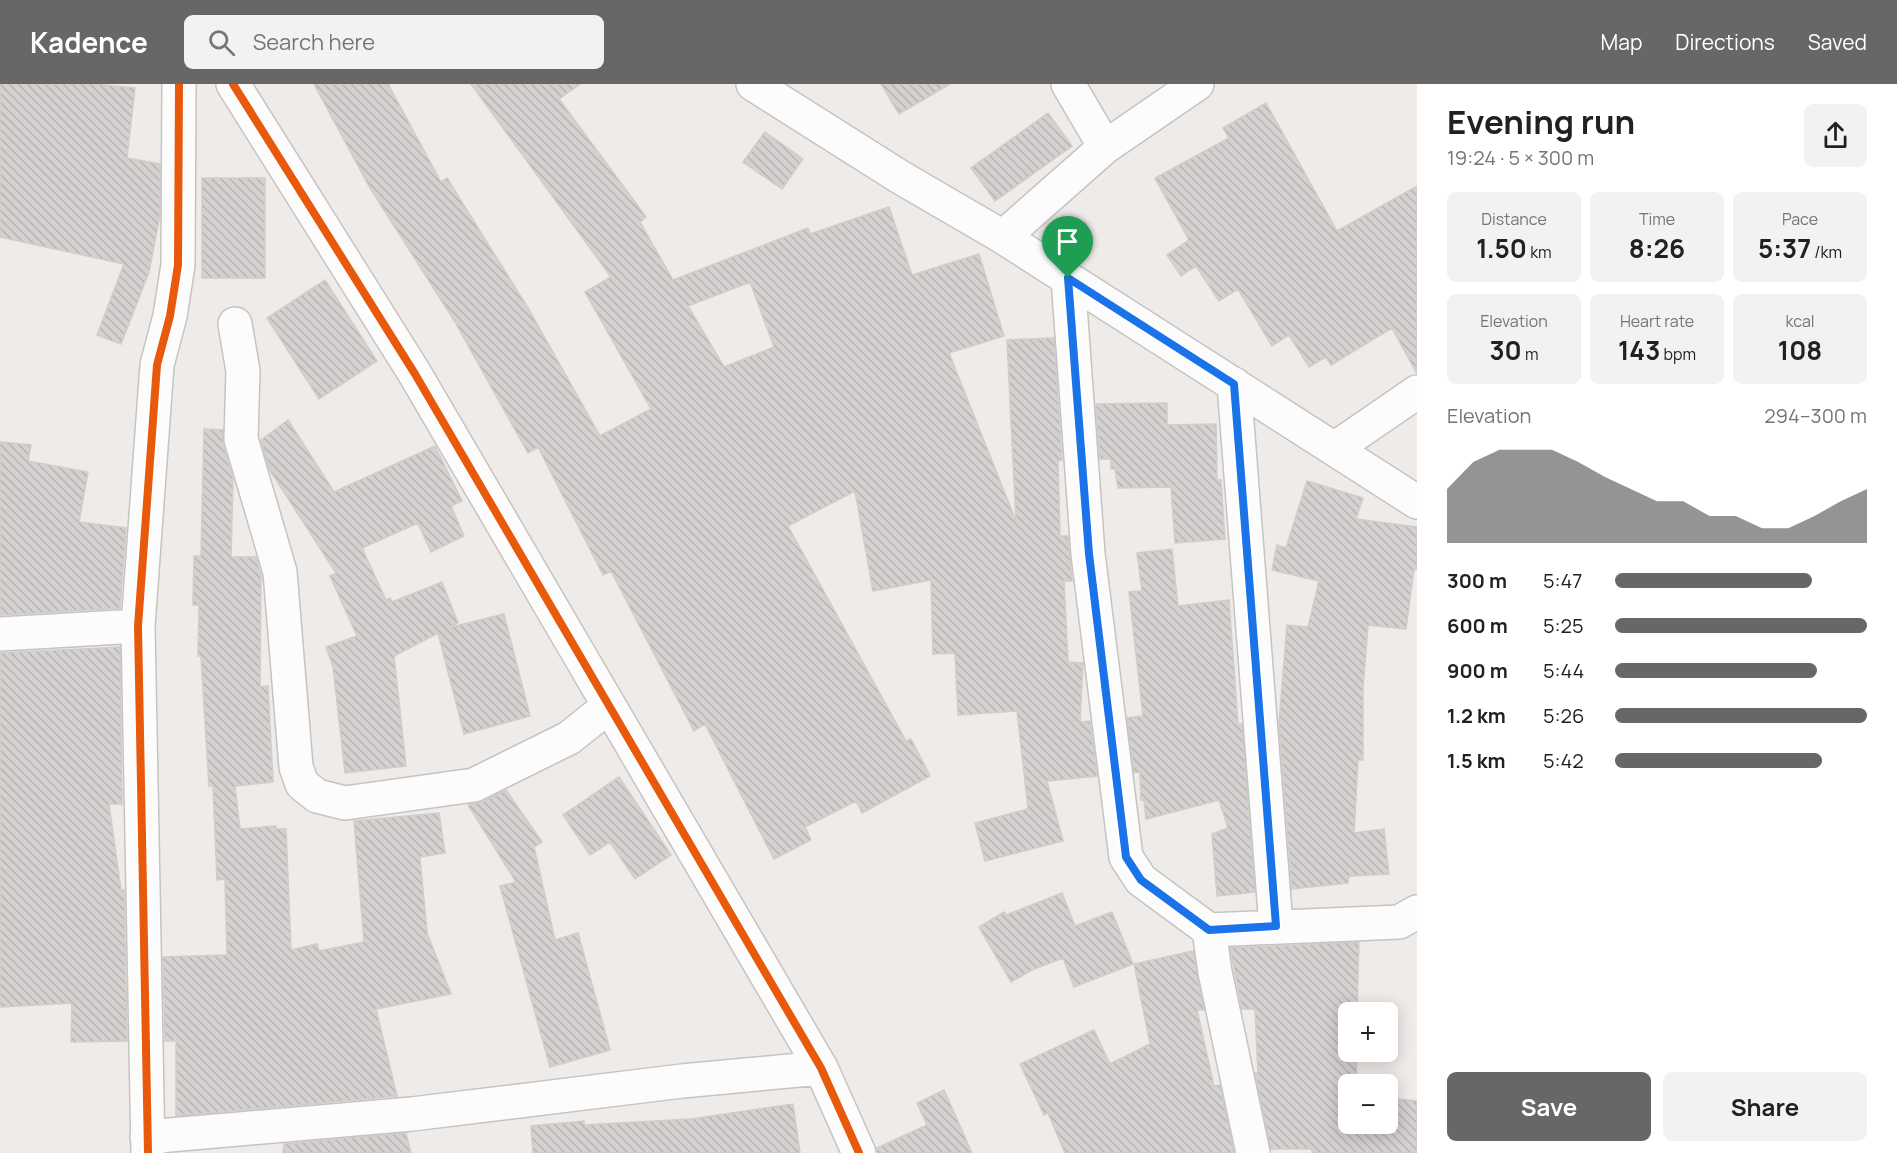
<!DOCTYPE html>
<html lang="en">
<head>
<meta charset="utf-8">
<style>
	body { margin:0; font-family:Manrope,sans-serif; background:#f2f2f2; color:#202124; height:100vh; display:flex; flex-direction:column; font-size:22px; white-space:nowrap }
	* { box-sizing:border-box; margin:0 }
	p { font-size:20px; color:#757577 }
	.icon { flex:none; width:33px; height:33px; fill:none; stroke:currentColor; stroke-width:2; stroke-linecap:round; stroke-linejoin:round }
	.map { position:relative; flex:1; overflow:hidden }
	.sheet { display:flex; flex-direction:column; background:#fff; width:480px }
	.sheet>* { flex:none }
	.tools { position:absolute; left:1338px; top:918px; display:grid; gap:12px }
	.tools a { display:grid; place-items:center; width:60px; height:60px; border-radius:9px; background:#fff; box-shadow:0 3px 15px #0003; font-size:30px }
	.pin { position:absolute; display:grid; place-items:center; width:51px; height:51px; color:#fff; margin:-62px -26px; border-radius:50% 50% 50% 0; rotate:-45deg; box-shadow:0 0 6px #0007 }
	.pin .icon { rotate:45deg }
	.round { display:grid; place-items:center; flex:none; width:63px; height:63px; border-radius:9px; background:#f2f2f2 }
	.head { display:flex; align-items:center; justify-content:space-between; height:102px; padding:0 30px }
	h1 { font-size:33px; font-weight:700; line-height:45px }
	.metrics { display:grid; grid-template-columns:repeat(3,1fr); gap:9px; height:102px; padding:6px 30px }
	.metrics div { display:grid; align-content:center; border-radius:9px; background:#f2f2f2; text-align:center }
	.metrics b { font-size:26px; font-weight:700 }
	.metrics small { font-size:16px; font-weight:400 }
	.metrics p { font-size:16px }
	.chart { height:168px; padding:12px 30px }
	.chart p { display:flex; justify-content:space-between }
	.chart svg { width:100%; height:108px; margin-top:6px; fill:#686766; opacity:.7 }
	.primary-button { display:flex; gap:12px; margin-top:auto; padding:12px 30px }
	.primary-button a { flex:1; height:69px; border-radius:9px; background:#686766; color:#fff; font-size:24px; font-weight:700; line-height:69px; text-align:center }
	.primary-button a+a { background:#f2f2f2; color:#202124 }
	ul { padding:0 30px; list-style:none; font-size:20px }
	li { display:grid; grid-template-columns:96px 72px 1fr; align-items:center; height:45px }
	li i { height:15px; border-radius:8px; background:#686766 }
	header { display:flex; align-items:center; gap:36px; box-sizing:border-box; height:84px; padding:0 30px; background:#686766; color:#fff }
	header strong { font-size:28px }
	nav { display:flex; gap:33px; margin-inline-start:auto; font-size:21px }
	.search { width:420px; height:54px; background:#f2f2f2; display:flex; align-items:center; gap:15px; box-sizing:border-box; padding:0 21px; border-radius:9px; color:#757577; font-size:22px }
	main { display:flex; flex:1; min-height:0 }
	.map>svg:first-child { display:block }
</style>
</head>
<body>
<header>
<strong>Kadence</strong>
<div class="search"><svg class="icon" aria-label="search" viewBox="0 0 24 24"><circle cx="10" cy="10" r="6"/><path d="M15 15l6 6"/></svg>Search here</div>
<nav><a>Map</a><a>Directions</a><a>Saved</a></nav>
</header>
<main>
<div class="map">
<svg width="1417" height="1069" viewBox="0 0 1417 1069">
	<defs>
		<pattern id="building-back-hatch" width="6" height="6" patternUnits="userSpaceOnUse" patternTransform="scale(1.5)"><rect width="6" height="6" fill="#d5d1d0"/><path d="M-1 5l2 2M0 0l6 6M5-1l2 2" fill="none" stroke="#b7b3b2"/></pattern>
	</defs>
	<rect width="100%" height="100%" fill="#eeebe9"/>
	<!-- building -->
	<path fill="url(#building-back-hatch)" stroke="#d2ccca" stroke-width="1.5" fill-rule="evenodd" d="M 0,0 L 94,0 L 135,4 L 127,74 L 160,80 L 160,131 L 149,188 L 121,260 L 97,251 L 124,180 L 0,153 Z
		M 314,0 L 388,0 L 441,98 L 447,94 L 528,224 L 600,352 L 651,325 L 585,208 L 611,193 L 471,0 L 580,0 L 559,15 L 646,133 L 640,138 L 673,196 L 808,144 L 810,150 L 889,123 L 912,191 L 979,170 L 1004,252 L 949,269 L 1016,437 L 1007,256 L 1054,254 L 1062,376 L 1058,377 L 1060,452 L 1068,452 L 1072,497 L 1064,497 L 1068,578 L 1083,579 L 1080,638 L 1090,637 L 1097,692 L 1047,697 L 1063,757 L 985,777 L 975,739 L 1028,725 L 1017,627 L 958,631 L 955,569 L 933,570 L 931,496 L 873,507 L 855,407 L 788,442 L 906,657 L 911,655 L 930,692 L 862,729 L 856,717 L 805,743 L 811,756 L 774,775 L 705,640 L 694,647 L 611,487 L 603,491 L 538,363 L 528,369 L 455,238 L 370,104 ZM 750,198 L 774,263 L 724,283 L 688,222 Z
		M 881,0 L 950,0 L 899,30 Z
		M 1266,19 L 1337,147 L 1417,102 L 1417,290 L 1392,244 L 1331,281 L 1326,273 L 1309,283 L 1289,251 L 1272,262 L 1238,205 L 1219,217 L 1196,182 L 1181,192 L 1167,171 L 1189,156 L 1155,94 L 1229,54 L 1223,44 Z
		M 1048,29 L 1072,62 L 995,117 L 971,84 Z
		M 765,48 L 803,75 L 782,105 L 743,78 Z
		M 202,94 L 265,94 L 265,194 L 202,194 Z
		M 325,196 L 377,277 L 319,315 L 267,234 Z
		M 1167,319 L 1167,341 L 1216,340 L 1217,396 L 1221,396 L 1225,455 L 1175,459 L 1171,403 L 1118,404 L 1115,385 L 1111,385 L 1111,375 L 1100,375 L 1096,320 Z
		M 288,336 L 334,408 L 435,362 L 462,417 L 451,422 L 464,452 L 431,468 L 418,439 L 362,464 L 386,516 L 390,514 L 392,518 L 442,498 L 458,539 L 448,544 L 504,530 L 530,632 L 464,650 L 438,549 L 394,572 L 406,682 L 345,689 L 333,583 L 326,563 L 357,552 L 330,492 L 336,489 L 269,385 L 261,356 Z
		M 204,345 L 223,346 L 223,360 L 233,395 L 231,473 L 256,473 L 261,491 L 260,603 L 268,602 L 273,698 L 235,702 L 240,745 L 276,742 L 276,745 L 286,745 L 291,866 L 317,860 L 319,867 L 364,858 L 354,737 L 439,729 L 445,769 L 420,773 L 427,849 L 451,910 L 376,925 L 397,1012 L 176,1032 L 176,957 L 165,957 L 163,873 L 227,871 L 225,795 L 217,796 L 213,701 L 209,702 L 201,572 L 198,572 L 199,521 L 193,521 L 194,472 L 201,472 Z
		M 0,358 L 31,361 L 28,377 L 88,388 L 79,438 L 126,444 L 120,524 L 0,531 Z
		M 1307,397 L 1363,414 L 1356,435 L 1417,443 L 1417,485 L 1414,485 L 1406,545 L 1368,541 L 1363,604 L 1363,676 L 1358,676 L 1354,749 L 1384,745 L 1389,790 L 1349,792 L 1348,799 L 1292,805 L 1279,639 L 1287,541 L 1308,543 L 1319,497 L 1272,486 L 1277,461 L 1286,464 Z
		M 1172,465 L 1178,522 L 1229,516 L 1238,640 L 1242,640 L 1255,808 L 1217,812 L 1212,750 L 1228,744 L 1219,716 L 1146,735 L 1144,716 L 1141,716 L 1140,688 L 1134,689 L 1127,634 L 1143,632 L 1129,508 L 1142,507 L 1137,469 Z
		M 120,563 L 122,720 L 109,720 L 121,806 L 124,806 L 127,957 L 71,958 L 72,919 L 0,923 L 0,569 Z
		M 619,693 L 671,771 L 635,795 L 610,758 L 590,771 L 563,731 Z
		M 506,706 L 542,758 L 534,763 L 555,856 L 578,849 L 610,966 L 550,983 L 500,802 L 516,798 L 468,721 L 482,718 Z
		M 1062,809 L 1075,842 L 1112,828 L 1133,880 L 1074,903 L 1063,874 L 1032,886 L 1011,898 L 979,843 L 1004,828 L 1006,831 Z
		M 1359,858 L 1357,928 L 1348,928 L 1348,968 L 1356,968 L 1357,1000 L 1348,1000 L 1348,1040 L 1388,1040 L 1388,1014 L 1417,1017 L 1417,1069 L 1312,1069 L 1312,1065 L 1271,1065 L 1255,989 L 1258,989 L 1255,925 L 1242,925 L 1230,864 Z
		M 1193,867 L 1204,926 L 1197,926 L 1214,1002 L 1220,1001 L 1234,1069 L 1065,1069 L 1048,1029 L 1044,1031 L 1020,980 L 1094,946 L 1110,980 L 1150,960 L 1134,880 Z
		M 944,1006 L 972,1069 L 877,1069 L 877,1064 L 927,1041 L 917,1019 Z
		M 793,1020 L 800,1069 L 533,1069 L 531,1042 L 584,1037 L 584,1041 L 691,1035 Z
		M 406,1049 L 411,1069 L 283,1069 L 284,1060 Z"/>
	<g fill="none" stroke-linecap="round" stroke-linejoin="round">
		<defs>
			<path id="street" d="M 233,0 L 415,290 L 821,984 L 859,1069
				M 753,0 L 900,93 L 1003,153 L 1417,418
				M 1068,0 L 1105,63
				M 1003,153 L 1105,63 L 1197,0
				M 1068,194 L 1088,470 L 1126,773 L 1141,796 L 1209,846 L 1215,888 L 1253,1069
				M 235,240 L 243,287 L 241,355 L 280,488 L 296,683 L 302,700 L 317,712 L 345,719 L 474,701 L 569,654 L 609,622
				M 1234,300 L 1276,842
				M 1334,365 L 1417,308
				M 0,550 L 138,542
				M 1209,846 L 1399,838 L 1417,828
				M 147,1053 L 412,1030 L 682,997 L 821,984
				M 148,1069 L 138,542 L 157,281 L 170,232 L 178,181 L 179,0"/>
		</defs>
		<!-- street casing -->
		<use href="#street" stroke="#c5c4c3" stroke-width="36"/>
		<!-- street -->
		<use href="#street" stroke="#fcfcfc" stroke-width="33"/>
		<defs>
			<path id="cycleway" d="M 233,0 L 415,290 L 821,984 L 859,1069
				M 148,1069 L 138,542 L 157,281 L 170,232 L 178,181 L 179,0"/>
		</defs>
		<!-- cycleway casing -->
		<use href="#cycleway" stroke="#fff" stroke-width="11"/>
		<!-- cycleway -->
		<use href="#cycleway" stroke="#e8590c" stroke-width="8"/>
	</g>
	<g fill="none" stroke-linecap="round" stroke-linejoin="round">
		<defs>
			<path id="route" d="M 1068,194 L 1234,300 L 1276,842 L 1209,846 L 1141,796 L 1126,773 L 1089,470 Z"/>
		</defs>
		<!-- route casing -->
		<use href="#route" stroke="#fff" stroke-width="12"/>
		<!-- route -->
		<use href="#route" stroke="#1a73e8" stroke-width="8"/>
	</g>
</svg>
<div class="tools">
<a>+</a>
<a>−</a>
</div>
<div class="pin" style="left:1068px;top:194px;background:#1e9e55"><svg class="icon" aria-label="arrive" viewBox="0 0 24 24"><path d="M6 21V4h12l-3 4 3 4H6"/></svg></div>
</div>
<section class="sheet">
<div class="head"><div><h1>Evening run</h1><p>19:24 · 5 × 300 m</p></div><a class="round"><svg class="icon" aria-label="share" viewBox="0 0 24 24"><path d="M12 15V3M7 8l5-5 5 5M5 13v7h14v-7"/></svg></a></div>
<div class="metrics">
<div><p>Distance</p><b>1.50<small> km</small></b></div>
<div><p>Time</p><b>8:26</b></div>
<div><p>Pace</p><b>5:37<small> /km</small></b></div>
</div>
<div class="metrics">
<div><p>Elevation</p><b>30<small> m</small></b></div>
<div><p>Heart rate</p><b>143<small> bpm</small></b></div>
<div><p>kcal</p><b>108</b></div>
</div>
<div class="chart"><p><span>Elevation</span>294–300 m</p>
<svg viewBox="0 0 160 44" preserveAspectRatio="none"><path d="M0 44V22L10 11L20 6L30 6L40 6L50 11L60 17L70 22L80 27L90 27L100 33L110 33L120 38L130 38L140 33L150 27L160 22V44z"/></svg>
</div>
<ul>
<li><b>300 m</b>5:47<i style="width:78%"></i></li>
<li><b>600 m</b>5:25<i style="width:100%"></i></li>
<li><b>900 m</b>5:44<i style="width:80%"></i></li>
<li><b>1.2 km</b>5:26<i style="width:100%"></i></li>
<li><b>1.5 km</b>5:42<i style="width:82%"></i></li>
</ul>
<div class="primary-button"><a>Save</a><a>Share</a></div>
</section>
</main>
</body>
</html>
